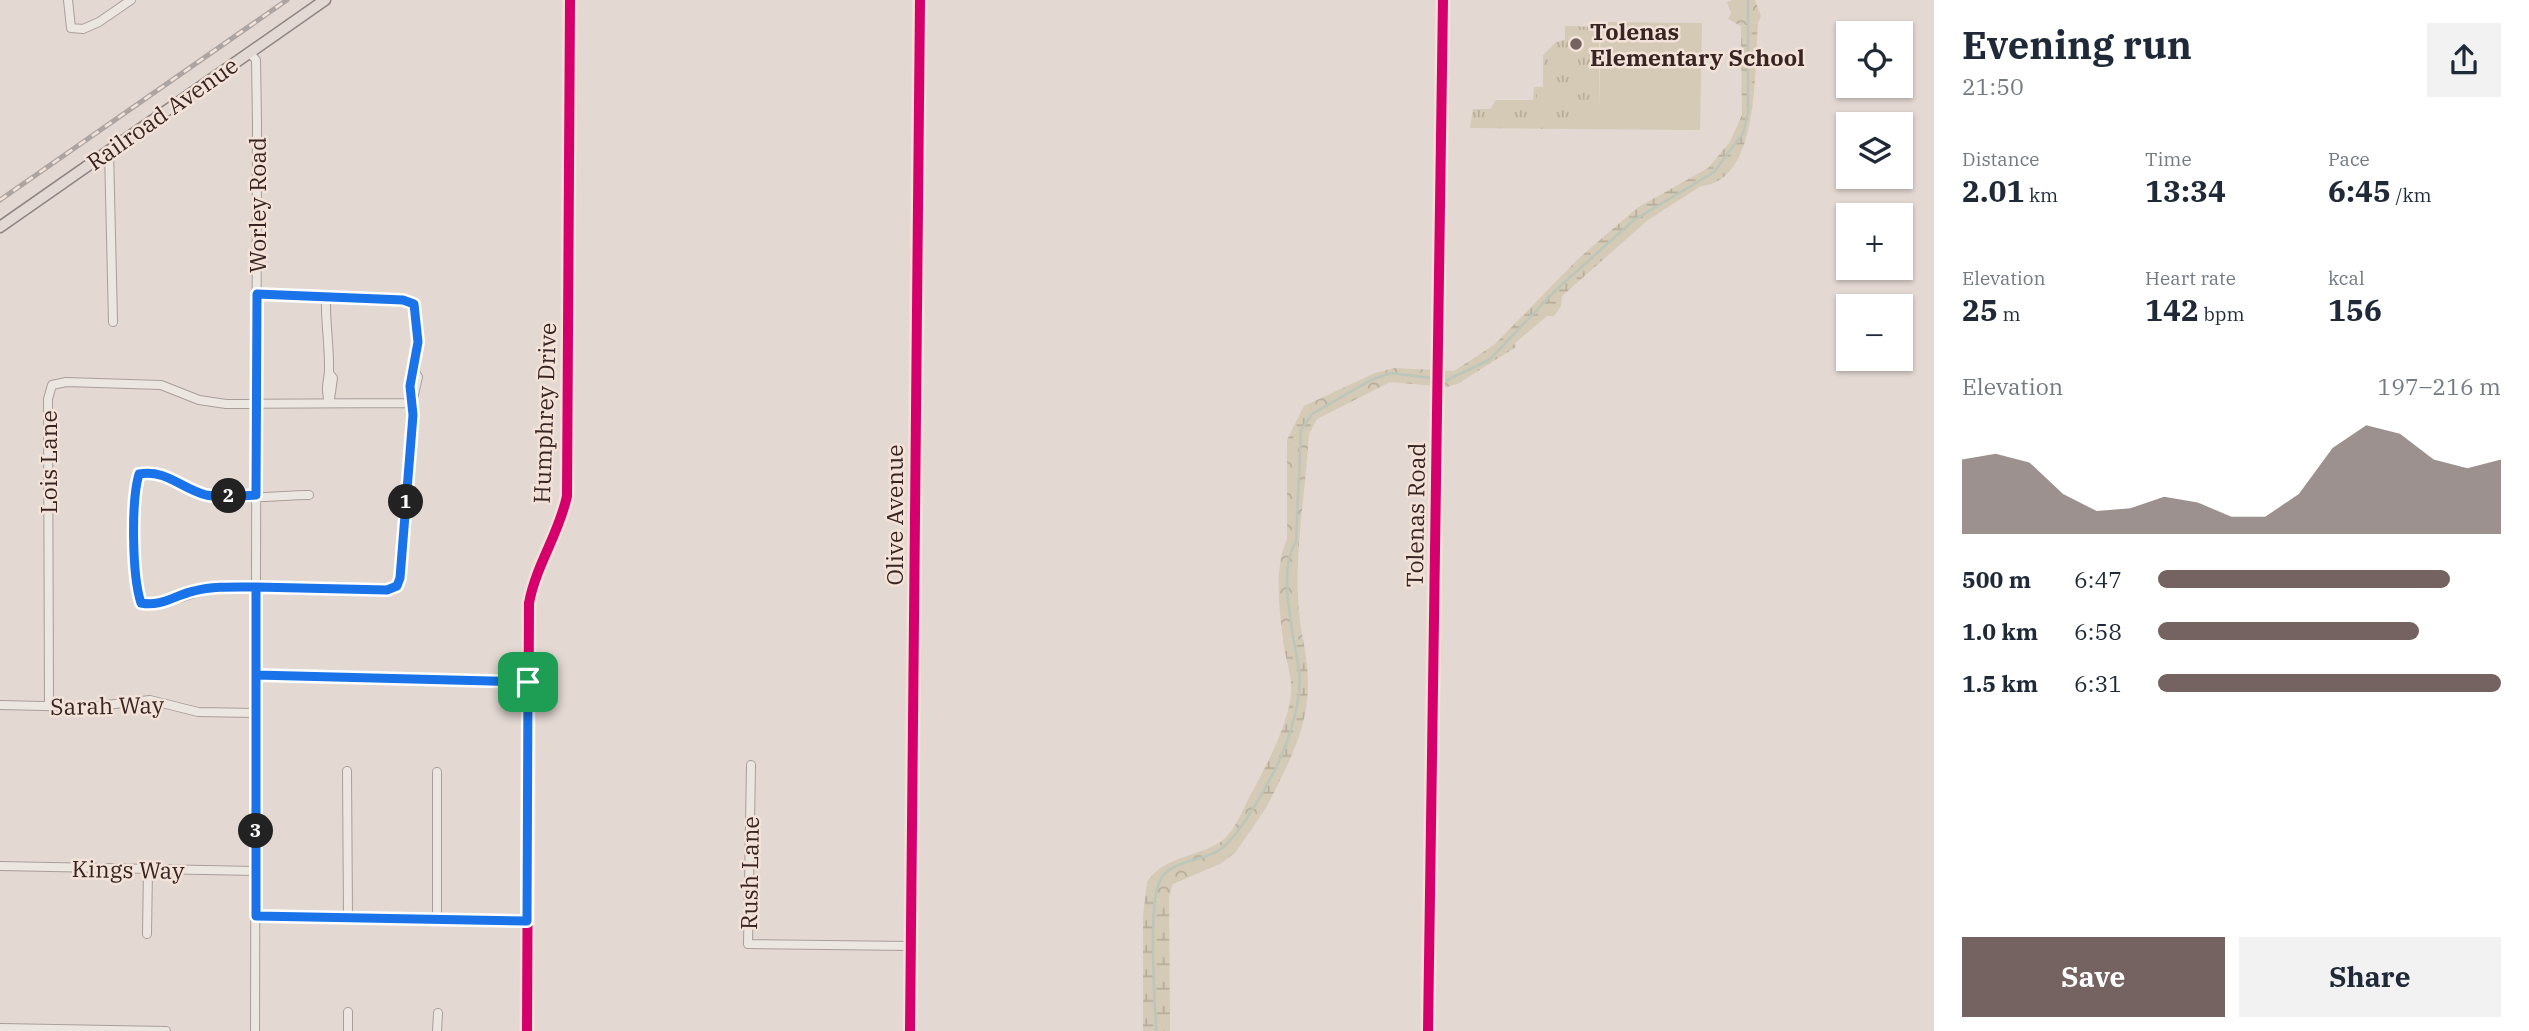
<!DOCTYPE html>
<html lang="en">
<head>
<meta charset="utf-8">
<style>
	body { margin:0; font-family:"IBM Plex Serif",serif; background:#f2f2f3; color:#1f2937; height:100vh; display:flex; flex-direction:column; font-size:26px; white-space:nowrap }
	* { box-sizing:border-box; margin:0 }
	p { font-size:23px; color:#747a83 }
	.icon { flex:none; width:38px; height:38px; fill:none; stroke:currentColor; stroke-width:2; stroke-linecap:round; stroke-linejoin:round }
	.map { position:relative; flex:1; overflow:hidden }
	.drawer { display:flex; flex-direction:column; background:#fff; width:595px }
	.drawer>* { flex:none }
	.fabs { position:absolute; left:1836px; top:21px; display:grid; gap:14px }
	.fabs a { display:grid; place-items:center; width:77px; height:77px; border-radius:0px; background:#fff; box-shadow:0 2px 5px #0004; font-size:35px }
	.pin { position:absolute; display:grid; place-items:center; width:60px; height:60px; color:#fff; margin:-30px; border-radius:14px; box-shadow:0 4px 10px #0006 }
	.km { position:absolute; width:35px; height:35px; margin:-18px; border-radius:50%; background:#222; color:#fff; font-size:19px; line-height:35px; text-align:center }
	.round { display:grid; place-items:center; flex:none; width:74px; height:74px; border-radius:0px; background:#f2f2f3 }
	.summary { display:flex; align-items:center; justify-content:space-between; height:119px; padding:0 28px }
	h1 { font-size:38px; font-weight:700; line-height:52px }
	.figures { display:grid; grid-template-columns:repeat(3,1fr); gap:10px; height:119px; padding:7px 28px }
	.figures div { display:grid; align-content:center }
	.figures b { font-size:30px; font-weight:700 }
	.figures small { font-size:19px; font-weight:400 }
	.figures p { font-size:19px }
	.chart { height:196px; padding:14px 28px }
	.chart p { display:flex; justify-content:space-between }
	.chart svg { width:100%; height:126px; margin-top:7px; fill:#746360; opacity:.7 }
	.action { display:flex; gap:14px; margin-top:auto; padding:14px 28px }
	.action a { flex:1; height:80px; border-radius:0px; background:#746360; color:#fff; font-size:28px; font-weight:700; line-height:80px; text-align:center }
	.action a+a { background:#f2f2f3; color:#1f2937 }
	ul { padding:0 28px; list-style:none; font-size:23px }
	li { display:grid; grid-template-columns:112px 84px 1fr; align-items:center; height:52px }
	li i { height:18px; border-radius:9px; background:#746360 }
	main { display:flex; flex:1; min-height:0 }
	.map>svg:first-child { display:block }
</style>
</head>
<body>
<main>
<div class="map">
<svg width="1934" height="1031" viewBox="0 0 1934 1031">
	<defs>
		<pattern id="forest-crowns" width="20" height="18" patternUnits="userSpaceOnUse" patternTransform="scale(1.75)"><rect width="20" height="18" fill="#d4cab5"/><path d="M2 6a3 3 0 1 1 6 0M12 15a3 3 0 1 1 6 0" fill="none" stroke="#b7ad9b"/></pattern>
		<pattern id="wetland-marsh" width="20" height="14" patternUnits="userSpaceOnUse" patternTransform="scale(1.75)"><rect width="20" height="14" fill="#d4cab5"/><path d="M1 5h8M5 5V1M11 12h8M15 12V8" fill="none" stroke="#b7ad9b"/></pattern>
		<pattern id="park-tufts" width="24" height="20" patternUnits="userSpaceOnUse" patternTransform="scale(1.75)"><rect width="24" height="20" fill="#d4cab5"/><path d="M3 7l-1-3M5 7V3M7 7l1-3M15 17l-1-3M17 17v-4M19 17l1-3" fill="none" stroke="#b7ad9b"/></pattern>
	</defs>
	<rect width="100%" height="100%" fill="#e3d8d2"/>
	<!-- forest -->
	<path fill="url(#forest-crowns)" d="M 1733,0 L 1755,0 L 1761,16 L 1758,23 L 1741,26 L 1728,19 L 1731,13 L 1727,2 Z
		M 1395,368 L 1454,371 L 1459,383 L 1447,387 L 1390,382 L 1317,419 L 1304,406 L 1375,373 Z
		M 1309,430 C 1306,500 1289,571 1303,640 L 1283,639 C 1279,607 1274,569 1287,539 L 1287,440 L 1296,445 Z
		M 1252,792 L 1266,808 L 1235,853 L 1220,864 L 1173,884 L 1169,897 L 1161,901 L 1149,893 L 1147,882 C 1165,856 1193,858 1219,843 C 1235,833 1243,808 1252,792 Z"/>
	<!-- wetland -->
	<path fill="url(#wetland-marsh)" d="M 1758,23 C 1754,65 1761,182 1701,186 L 1648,220 L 1562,296 L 1561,306 L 1554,316 L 1547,316 L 1515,343 L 1516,347 L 1459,383 L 1454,371 L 1494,345 L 1578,259 L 1637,208 L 1708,168 L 1730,142 L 1742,115 L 1741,26 Z
		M 1304,406 L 1317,419 L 1305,441 L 1296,445 L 1287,440 Z
		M 1283,639 L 1303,640 C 1318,710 1297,747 1266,808 L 1252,792 C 1267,765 1294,714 1291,683 C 1290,669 1284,654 1283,639 Z
		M 1147,882 L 1149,893 L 1160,901 L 1169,897 L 1170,1031 L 1143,1031 L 1143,916 Z"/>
	<!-- park -->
	<path fill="url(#park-tufts)" d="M 1565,26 L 1599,27 L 1599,111 L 1570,111 L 1570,129 L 1470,128 L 1473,109 L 1490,109 L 1496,100 L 1533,100 L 1534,87 L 1543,87 L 1543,55 L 1556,42 L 1565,40 Z"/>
	<!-- pitch -->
	<path fill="#d4cab5" d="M 1601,22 L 1702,23 L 1700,130 L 1570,129 L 1570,111 L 1599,111 Z
		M 1537,88 L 1551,88 L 1551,126 L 1537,126 Z"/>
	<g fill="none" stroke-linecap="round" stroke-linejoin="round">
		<!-- stream -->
		<path stroke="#bbc7bb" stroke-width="2.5" d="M 1156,1031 C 1155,999 1148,909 1159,883 C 1168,860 1200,862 1218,851 C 1241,837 1279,766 1288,739 C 1294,719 1302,694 1299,672 C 1295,638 1276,571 1296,542 L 1301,430 L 1312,414 L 1371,380 L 1391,373 L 1447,380 L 1489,360 L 1558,288 L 1634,220 L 1714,172 L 1743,133 L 1748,113 L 1748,0"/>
		<defs>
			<path id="minor" d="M 68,0 L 71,28 L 83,29 L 99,22 L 131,0
				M 250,53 L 256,60 L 257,123 L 255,1031
				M 109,150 L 113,322
				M 257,294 L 403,300 L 414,304 L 418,342 L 415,372 L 410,386 L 413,415 L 400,578 L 397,586 L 388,590 L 217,587 C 192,591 164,608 141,603 C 132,576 131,501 139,474 C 162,470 175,483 195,491 C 225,503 276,495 309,495
				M 326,295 C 325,319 329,341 329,365 C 330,382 324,381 329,403
				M 329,373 L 333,378 L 330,399
				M 413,399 L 418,377 L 415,372
				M 256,675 L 528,683
				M 0,705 L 88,707 L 150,700 L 198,712 L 256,713
				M 49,706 L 48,399 L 52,385 L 66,382 L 161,385 L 199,400 L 226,404 L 412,403
				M 751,765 L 748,944 L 911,946
				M 347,771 L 348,917
				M 437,772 L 437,919
				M 0,866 L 256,871
				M 256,916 L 527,921
				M 147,934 L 148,869
				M 0,1028 L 166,1031
				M 348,1031 L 348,1012
				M 437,1031 L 438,1013
				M 527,1031 L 529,603 C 536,565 559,534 567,496 L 570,0
				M 910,1031 L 920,0
				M 1428,1031 L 1443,0"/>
			<path id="major" d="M 0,227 L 325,0"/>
		</defs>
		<!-- minor casing -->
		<use href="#minor" stroke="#a99e9a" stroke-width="10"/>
		<!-- major casing -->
		<use href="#major" stroke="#8e8481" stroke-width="13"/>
		<!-- minor -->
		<use href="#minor" stroke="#ece6e1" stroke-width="8"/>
		<!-- major -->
		<use href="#major" stroke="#e3d9d4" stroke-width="10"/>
		<defs>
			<path id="rail" d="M 0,200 L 287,0"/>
		</defs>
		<!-- rail casing -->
		<use href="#rail" stroke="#aca5a2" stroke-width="5"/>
		<!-- rail -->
		<use href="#rail" stroke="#f3e2d8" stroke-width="2.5" stroke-dasharray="8" stroke-linecap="butt"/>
		<defs>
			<path id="cycleway" d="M 527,1031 L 529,603 C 536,565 559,534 567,496 L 570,0
				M 910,1031 L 920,0
				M 1428,1031 L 1443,0"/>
		</defs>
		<!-- cycleway casing -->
		<use href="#cycleway" stroke="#f3e2d8" stroke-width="15"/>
		<!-- cycleway -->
		<use href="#cycleway" stroke="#d6006c" stroke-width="10"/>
	</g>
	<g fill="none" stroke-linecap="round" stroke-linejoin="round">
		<defs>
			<path id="route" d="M 528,682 L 256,675 L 256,587 L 387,590 L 397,586 L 400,578 L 413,415 L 410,386 L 418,342 L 414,304 L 403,300 L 257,294 L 256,495 C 240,496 222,498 206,495 C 182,489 166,469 139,474 C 131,501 132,576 141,603 C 162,607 175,595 194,591 C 214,586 235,587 256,587 L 256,916 L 527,921 L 528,682"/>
		</defs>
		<!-- route casing -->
		<use href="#route" stroke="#fff" stroke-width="14"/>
		<!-- route -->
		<use href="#route" stroke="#1a73e8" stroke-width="9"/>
	</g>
	<!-- markers -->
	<circle fill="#746360" stroke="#f3e2d8" stroke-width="2.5" cx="1576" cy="44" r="7"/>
	<g text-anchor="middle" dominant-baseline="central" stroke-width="5" stroke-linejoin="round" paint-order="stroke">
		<!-- poi labels -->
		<g font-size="23" font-weight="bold" fill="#382422" stroke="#f3e2d8" text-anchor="start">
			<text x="1590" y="31">Tolenas<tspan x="1590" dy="26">Elementary School</tspan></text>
		</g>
		<!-- street labels -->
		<g font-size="23" fill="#382422" stroke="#f3e2d8">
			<text transform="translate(162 113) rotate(-35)">Railroad Avenue</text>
			<text transform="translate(257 205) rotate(-90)">Worley Road</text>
			<text transform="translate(544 413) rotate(-88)">Humphrey Drive</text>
			<text transform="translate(48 462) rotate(-90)">Lois Lane</text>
			<text transform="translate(894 515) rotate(-90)">Olive Avenue</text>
			<text transform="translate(1415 515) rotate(-89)">Tolenas Road</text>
			<text transform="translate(107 705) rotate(-1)">Sarah Way</text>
			<text transform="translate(128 869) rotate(1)">Kings Way</text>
			<text transform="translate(749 873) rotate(-89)">Rush Lane</text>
		</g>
	</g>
</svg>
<div class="fabs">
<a><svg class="icon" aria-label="locate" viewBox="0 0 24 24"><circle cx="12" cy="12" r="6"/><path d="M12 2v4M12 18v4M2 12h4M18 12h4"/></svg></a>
<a><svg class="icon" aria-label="layers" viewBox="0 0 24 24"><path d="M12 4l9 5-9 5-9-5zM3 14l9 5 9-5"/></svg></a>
<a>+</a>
<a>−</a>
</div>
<div class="pin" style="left:528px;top:682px;background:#1e9e55"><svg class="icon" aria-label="arrive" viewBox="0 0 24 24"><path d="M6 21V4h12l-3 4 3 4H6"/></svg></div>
<b class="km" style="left:406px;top:502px">1</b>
<b class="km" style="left:229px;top:496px">2</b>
<b class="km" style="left:256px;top:831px">3</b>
</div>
<section class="drawer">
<div class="summary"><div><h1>Evening run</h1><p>21:50</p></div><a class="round"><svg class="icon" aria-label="share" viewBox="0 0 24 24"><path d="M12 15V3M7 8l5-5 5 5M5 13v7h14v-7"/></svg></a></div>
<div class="figures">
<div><p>Distance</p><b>2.01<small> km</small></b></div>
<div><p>Time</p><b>13:34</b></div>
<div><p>Pace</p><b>6:45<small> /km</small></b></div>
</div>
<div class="figures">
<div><p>Elevation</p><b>25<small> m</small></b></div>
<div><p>Heart rate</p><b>142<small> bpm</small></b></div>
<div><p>kcal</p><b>156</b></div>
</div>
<div class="chart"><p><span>Elevation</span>197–216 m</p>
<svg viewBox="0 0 160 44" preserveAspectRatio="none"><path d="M0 44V18L10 16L20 19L30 30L40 36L50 35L60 31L70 33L80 38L90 38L100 30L110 14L120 6L130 9L140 18L150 21L160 18V44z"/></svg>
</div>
<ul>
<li><b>500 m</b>6:47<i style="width:85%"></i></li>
<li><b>1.0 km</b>6:58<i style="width:76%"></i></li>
<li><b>1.5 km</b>6:31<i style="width:100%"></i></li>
</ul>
<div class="action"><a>Save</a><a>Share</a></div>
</section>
</main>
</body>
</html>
